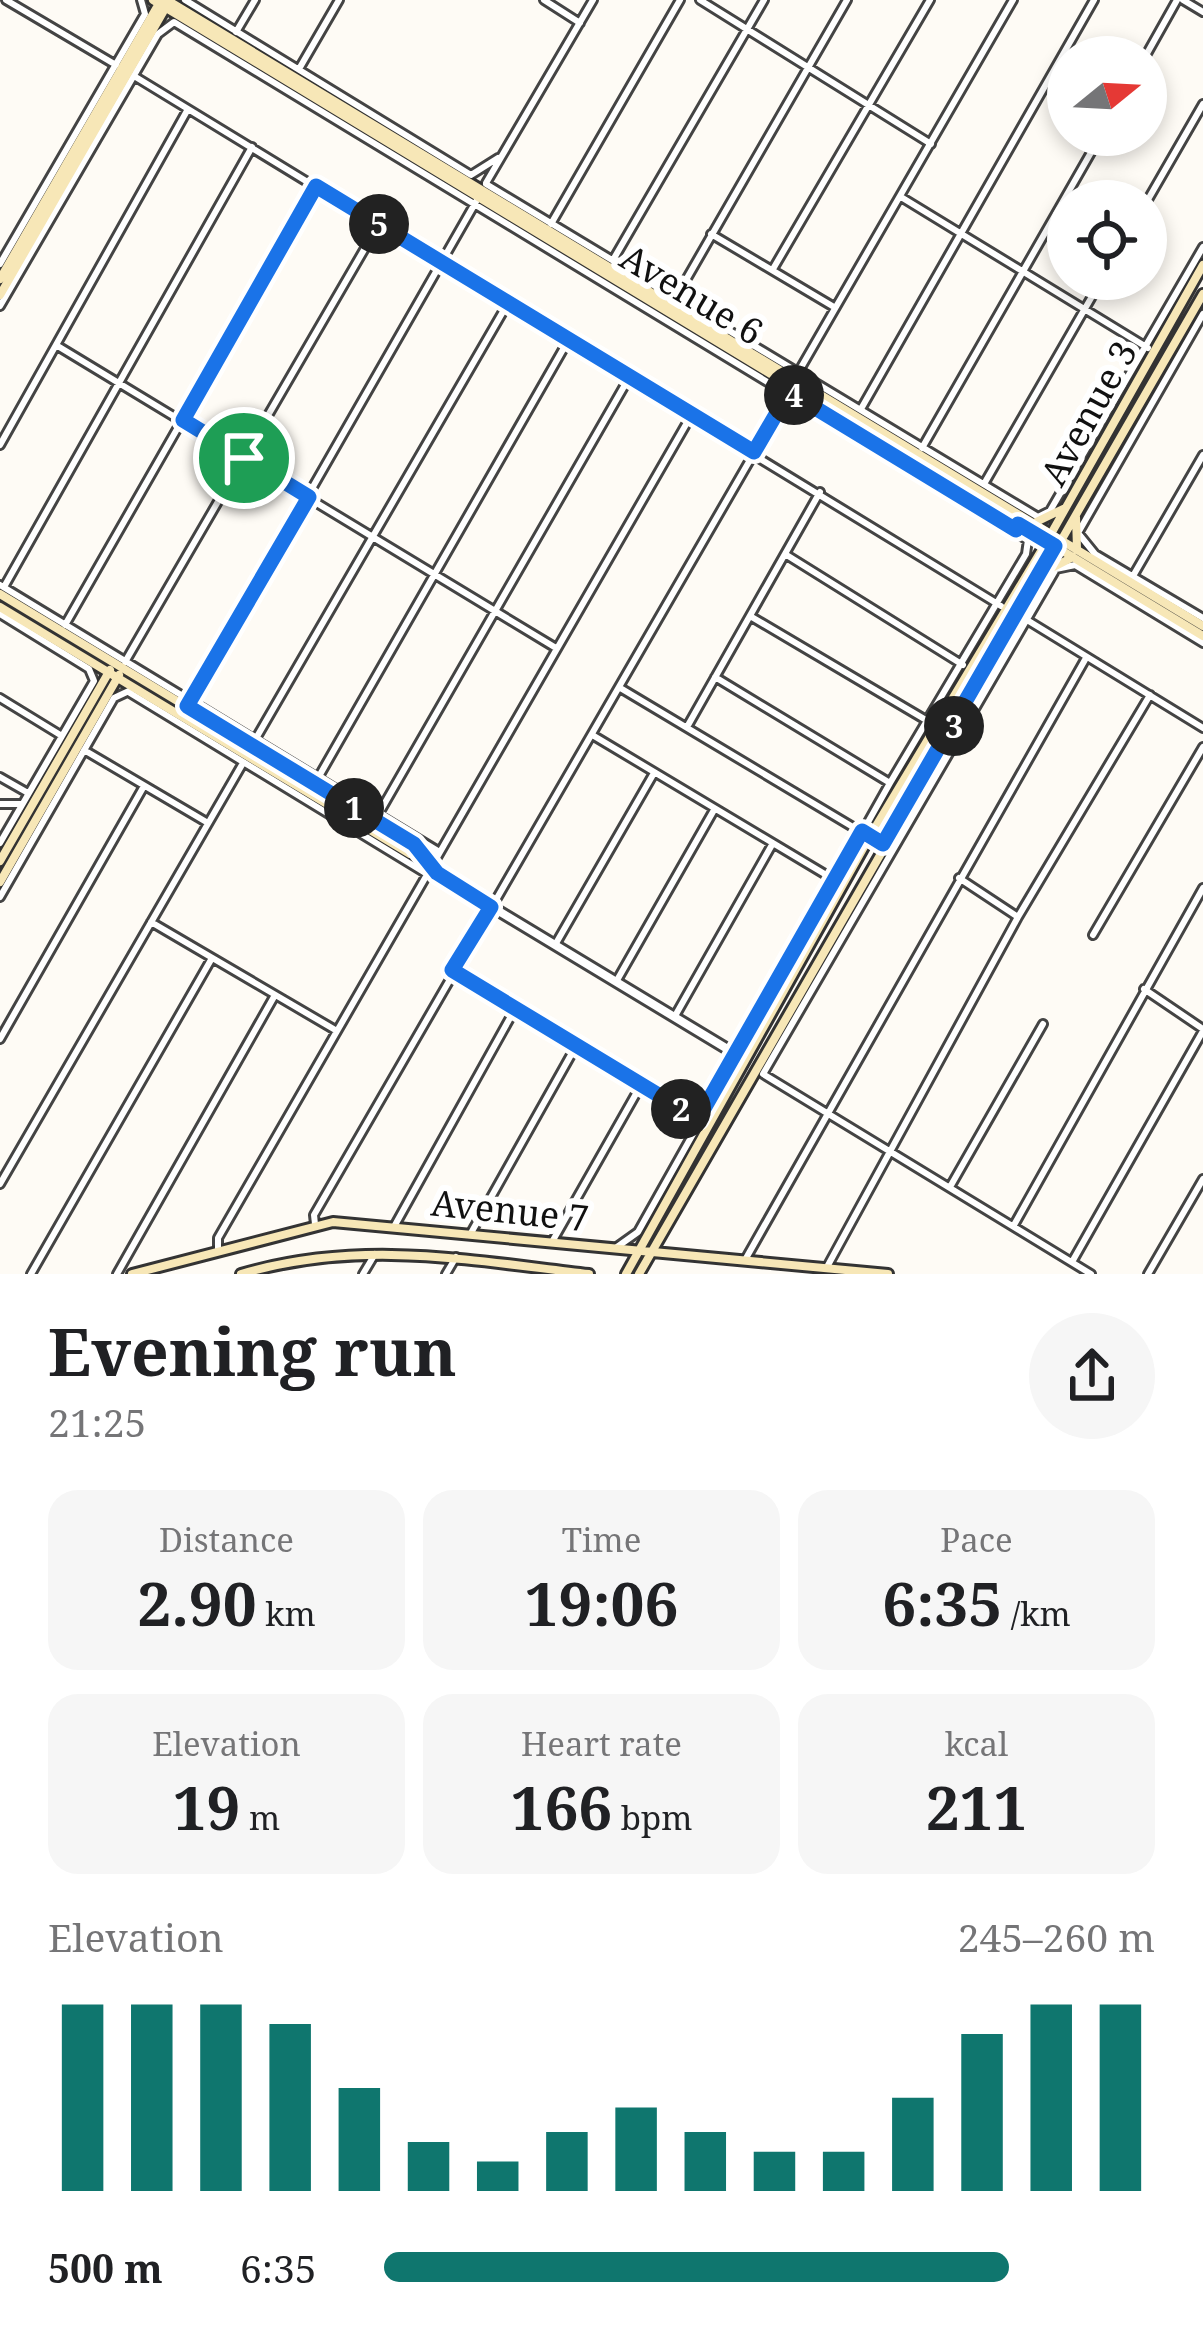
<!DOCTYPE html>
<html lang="en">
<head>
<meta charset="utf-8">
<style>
	body { margin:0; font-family:"Noto Serif",serif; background:#f6f6f6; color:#202124; height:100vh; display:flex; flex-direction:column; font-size:45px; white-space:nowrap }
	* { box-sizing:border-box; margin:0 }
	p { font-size:39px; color:#757577 }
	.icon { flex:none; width:66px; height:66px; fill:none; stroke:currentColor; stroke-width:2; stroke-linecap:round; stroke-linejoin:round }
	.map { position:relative; height:1274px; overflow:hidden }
	.panel { display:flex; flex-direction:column; background:#fff; flex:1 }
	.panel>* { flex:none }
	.needle { width:78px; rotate:72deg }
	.controls { position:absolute; left:1047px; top:36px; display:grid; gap:24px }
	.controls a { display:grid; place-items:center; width:120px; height:120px; border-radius:50%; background:#fff; box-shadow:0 6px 18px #0003; font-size:60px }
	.pin { position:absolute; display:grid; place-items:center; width:102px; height:102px; color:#fff; margin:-51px; border:6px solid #fff; border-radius:50%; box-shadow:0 3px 12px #0007 }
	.km { position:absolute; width:60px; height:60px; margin:-30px; border-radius:50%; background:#222; color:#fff; font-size:33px; line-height:60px; text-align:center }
	.round { display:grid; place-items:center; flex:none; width:126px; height:126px; border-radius:63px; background:#f6f6f6 }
	.headline { display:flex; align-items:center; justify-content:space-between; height:204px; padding:0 48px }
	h1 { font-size:66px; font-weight:700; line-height:90px }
	.figures { display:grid; grid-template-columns:repeat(3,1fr); gap:18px; height:204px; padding:12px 48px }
	.figures div { display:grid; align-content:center; border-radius:30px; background:#f6f6f6; text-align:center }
	.figures b { font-size:60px; font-weight:700 }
	.figures small { font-size:33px; font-weight:400 }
	.figures p { font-size:33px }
	.chart { height:336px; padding:24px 48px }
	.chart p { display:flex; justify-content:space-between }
	.chart svg { width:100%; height:216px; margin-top:12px; stroke:#0f766e; stroke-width:6 }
	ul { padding:0 48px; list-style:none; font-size:39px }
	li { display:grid; grid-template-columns:192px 144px 1fr; align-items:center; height:90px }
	li i { height:30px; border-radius:15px; background:#0f766e }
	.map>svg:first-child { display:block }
</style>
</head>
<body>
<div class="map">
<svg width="1203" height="1274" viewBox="0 0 1203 1274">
	<rect width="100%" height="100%" fill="#fefbf5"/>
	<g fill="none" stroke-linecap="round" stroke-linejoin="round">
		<defs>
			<path id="minor" d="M 6,0 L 116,65
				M 185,0 L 471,175 L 498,158
				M 544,0 L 580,23
				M 700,0 L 931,144
				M 1183,0 L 1203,12
				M 236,32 L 255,0
				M 1145,57 L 1177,0
				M 299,69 L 339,0
				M 134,76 L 1001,606
				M 486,183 L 593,0
				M 486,184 L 1038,517 L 1050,511 L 1203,247
				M 901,197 L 1148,348
				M 1146,203 L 1203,104
				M 551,224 L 680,0
				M 711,234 L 834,307
				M 613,260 L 764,0
				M 0,264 L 145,14 L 141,0
				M 773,269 L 930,0
				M 675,299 L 847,0
				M 0,306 L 158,34 L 174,22 L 1028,540 L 1026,554 L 890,783 L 638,1232 L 617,1247
				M 1203,314 L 1078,533 L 1095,554 L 1203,618
				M 56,345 L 556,648
				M 799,371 L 1013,0
				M 861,409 L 1094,0
				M 0,445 L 188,109
				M 922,448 L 1101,135
				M 984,484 L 1102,279
				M 785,554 L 963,665
				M 1133,576 L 1203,455
				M 0,585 L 438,851
				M 4,587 L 252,147
				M 0,614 L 89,669 L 94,681 L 0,843
				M 750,616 L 926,720
				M 1027,620 L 1203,728
				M 65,625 L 316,186
				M 125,662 L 379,224
				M 715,677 L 890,783
				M 622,689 L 883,845
				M 130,693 L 427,874
				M 0,698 L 62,736
				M 187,707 L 477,200
				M 687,727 L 820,492
				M 594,736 L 833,879
				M 255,740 L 508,303
				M 84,750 L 208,823
				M 0,777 L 28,793
				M 318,778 L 569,339
				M 0,804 L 22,804
				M 378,815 L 630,376
				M 959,878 L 1018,917
				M 0,897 L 114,698 L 131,690
				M 151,922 L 337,1031
				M 1093,935 L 1203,747
				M 555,945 L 654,773
				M 452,970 L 698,1119
				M 616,982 L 714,810
				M 1144,989 L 1203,1029
				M 675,1016 L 773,843
				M 0,1039 L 144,786
				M 0,1184 L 243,763
				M 950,1187 L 1043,1024
				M 315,1224 L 314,1215 L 791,389
				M 395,1225 L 515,1009
				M 1014,1225 L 1203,888
				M 471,1233 L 576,1046
				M 552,1242 L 641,1085
				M 218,1248 L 218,1238 L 692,414
				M 745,1260 L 1086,658
				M 1072,1262 L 1203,1031
				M 827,1267 L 1018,917 L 1150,695
				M 31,1274 L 212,958
				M 117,1274 L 275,995
				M 363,1274 L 375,1254
				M 446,1274 L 456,1257
				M 1091,1274 L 763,1074 L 1056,569 L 1075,565 L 1203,643
				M 1148,1274 L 1203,1179"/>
			<path id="tertiary" d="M 419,853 L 439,875 L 744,1059"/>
			<path id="secondary" d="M 153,0 L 1203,636
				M 167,0 L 1203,626
				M 0,279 L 161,0
				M 0,295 L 166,7
				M 1076,517 L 1077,549
				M 1034,523 L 1063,509
				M 1044,572 L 1073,557
				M 0,594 L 414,844 L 419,853
				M 0,607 L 410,854 L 419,853
				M 0,861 L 110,670
				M 0,882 L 119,675
				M 132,1274 L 333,1222 L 888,1274
				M 241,1274 C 361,1239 467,1260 589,1274
				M 626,1274 L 870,836 L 1047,541 L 1203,265
				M 639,1274 L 1203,294"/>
		</defs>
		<!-- minor casing -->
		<use href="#minor" stroke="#444" stroke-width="12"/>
		<!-- tertiary casing -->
		<use href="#tertiary" stroke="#444" stroke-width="14"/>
		<!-- secondary casing -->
		<use href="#secondary" stroke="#333" stroke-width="14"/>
		<!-- minor -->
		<use href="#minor" stroke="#fff" stroke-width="6"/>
		<!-- tertiary -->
		<use href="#tertiary" stroke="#fff" stroke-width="8"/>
		<!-- secondary -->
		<use href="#secondary" stroke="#f7e7b7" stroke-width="8"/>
	</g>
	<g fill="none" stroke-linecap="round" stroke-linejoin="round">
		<defs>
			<path id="route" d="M 316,186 L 754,452 L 789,392 L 1016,530 L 1018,524 L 1055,546 L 883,844 L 862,831 L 698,1119 L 452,970 L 491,907 L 437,873 L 414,844 L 187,706 L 309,497 L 183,420 Z"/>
		</defs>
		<!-- route casing -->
		<use href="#route" stroke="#fff" stroke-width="24"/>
		<!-- route -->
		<use href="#route" stroke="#1a73e8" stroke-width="15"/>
	</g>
	<g text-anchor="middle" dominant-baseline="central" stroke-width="12" stroke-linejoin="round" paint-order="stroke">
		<!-- street labels -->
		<g font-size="36" fill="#111" stroke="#fff">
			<text transform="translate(692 294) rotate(31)">Avenue 6</text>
			<text transform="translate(1088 413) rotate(-61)">Avenue 3</text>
			<text transform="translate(510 1210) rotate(6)">Avenue 7</text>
		</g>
	</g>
</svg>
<div class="controls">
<a><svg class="needle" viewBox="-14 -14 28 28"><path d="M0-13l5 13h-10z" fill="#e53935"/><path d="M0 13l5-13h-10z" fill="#757577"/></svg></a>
<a><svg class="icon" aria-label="locate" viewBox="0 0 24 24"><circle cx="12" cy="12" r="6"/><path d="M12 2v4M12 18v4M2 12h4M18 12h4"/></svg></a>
</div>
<div class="pin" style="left:244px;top:458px;background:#1e9e55"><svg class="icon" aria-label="arrive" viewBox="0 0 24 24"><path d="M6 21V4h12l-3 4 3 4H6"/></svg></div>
<b class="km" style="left:354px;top:808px">1</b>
<b class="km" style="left:681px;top:1109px">2</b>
<b class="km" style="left:954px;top:726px">3</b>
<b class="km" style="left:794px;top:395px">4</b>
<b class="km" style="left:379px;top:224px">5</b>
</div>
<section class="panel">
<div class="headline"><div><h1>Evening run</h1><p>21:25</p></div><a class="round"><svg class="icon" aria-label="share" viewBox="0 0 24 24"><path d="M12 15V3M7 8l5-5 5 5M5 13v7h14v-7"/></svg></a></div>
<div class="figures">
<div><p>Distance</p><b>2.90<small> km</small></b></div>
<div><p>Time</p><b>19:06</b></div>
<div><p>Pace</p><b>6:35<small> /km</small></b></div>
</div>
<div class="figures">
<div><p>Elevation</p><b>19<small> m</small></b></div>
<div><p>Heart rate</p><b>166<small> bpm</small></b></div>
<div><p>kcal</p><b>211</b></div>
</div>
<div class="chart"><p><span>Elevation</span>245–260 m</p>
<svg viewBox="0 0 160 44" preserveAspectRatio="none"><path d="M5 44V6M15 44V6M25 44V6M35 44V10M45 44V23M55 44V34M65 44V38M75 44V32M85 44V27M95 44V32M105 44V36M115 44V36M125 44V25M135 44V12M145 44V6M155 44V6"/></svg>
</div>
<ul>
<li><b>500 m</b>6:35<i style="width:81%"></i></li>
</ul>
</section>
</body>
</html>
